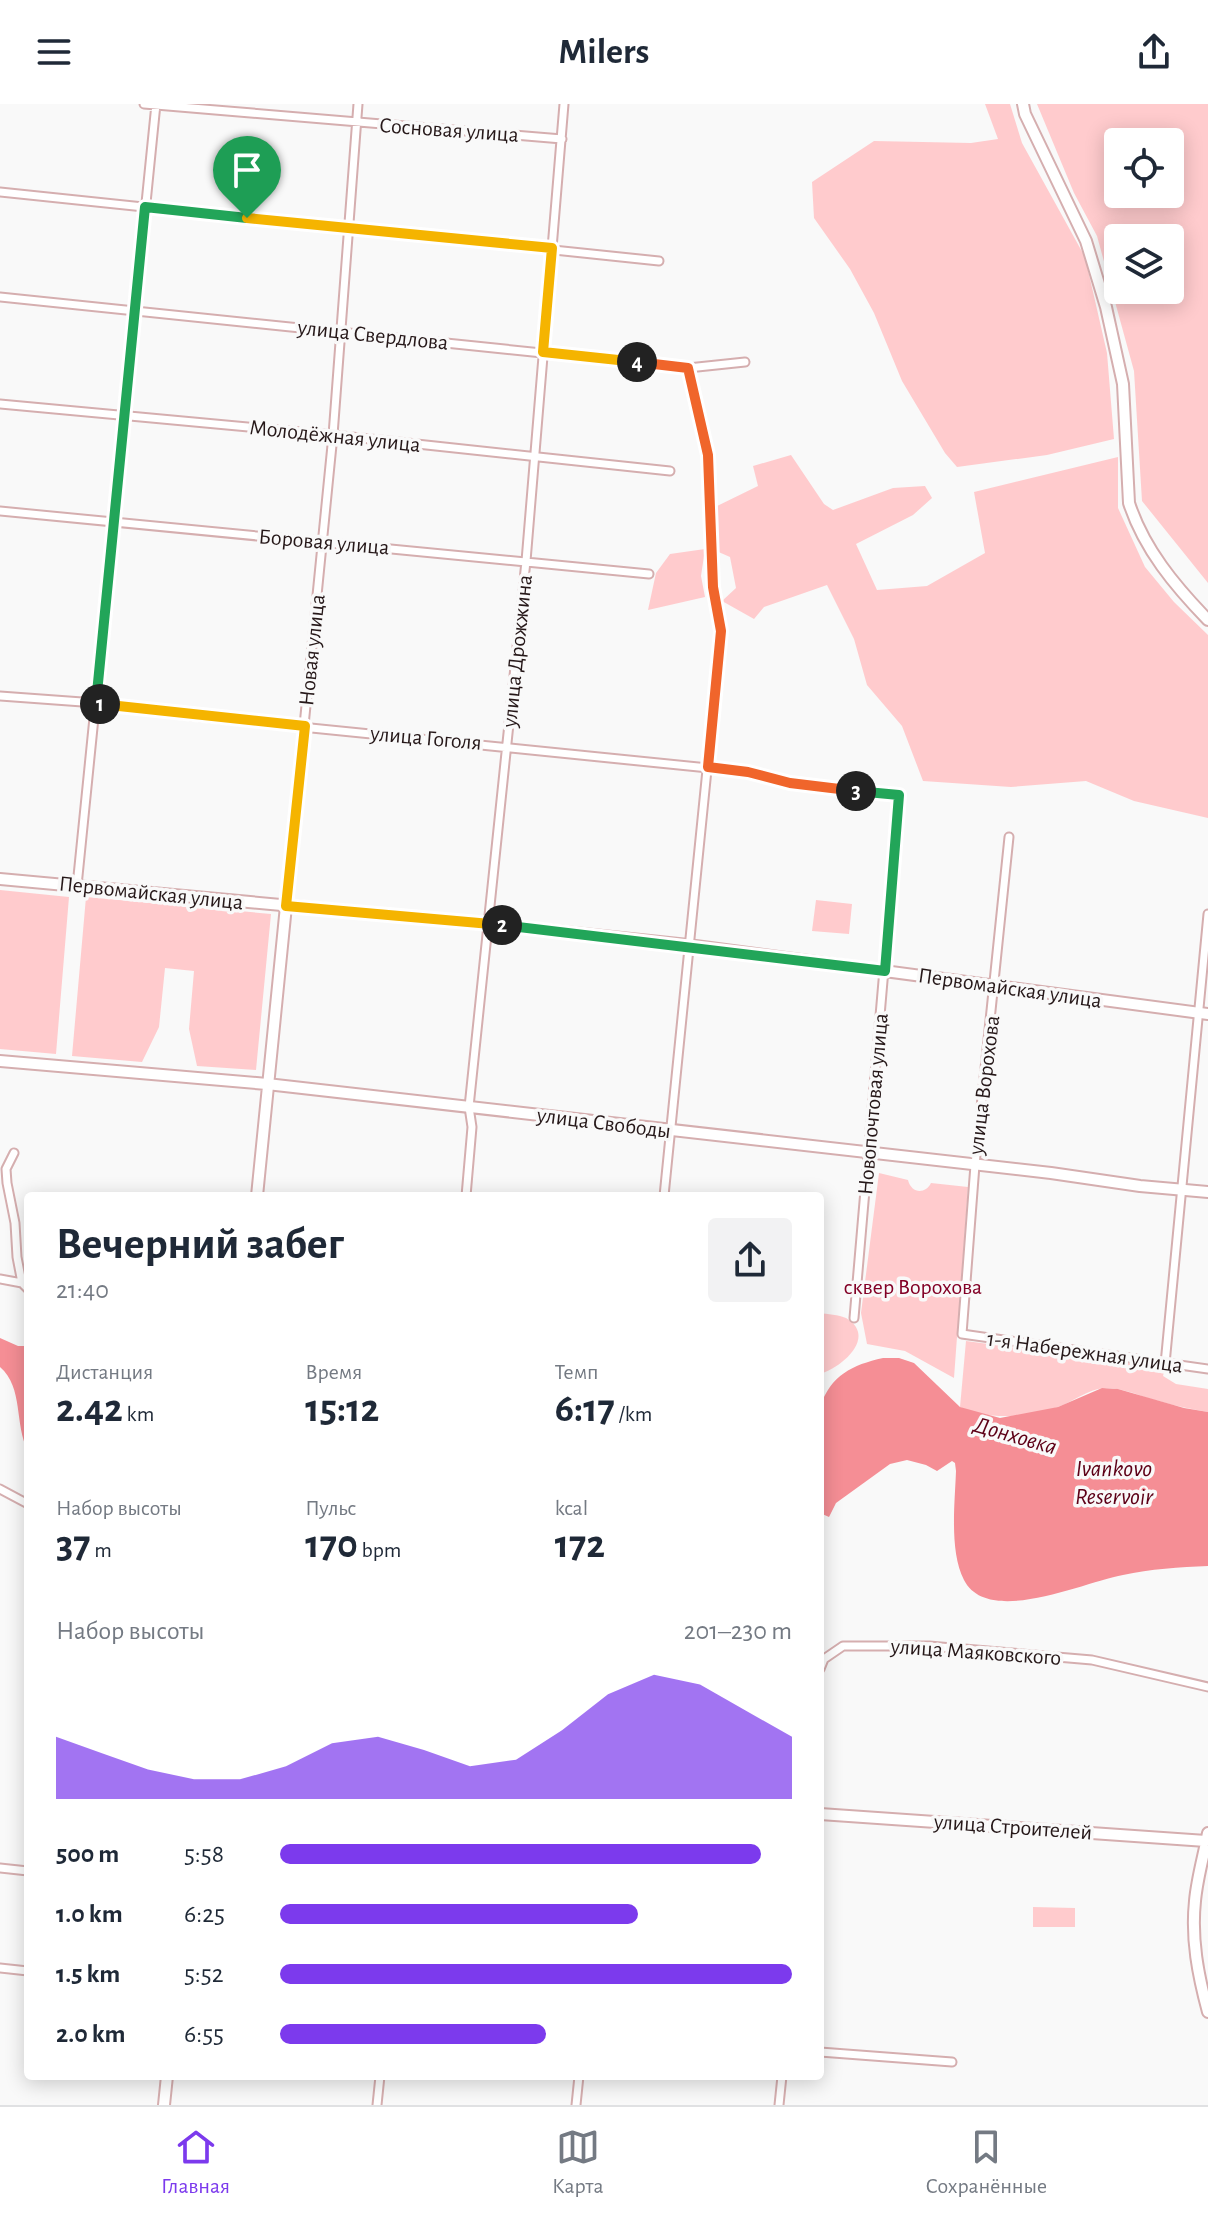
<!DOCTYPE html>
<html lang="ru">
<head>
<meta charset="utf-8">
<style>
	body { margin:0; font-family:"Alegreya Sans",sans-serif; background:#f2f2f3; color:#1f2937; height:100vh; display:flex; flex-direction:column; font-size:30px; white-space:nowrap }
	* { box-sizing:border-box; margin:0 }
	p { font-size:26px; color:#747a83 }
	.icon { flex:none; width:44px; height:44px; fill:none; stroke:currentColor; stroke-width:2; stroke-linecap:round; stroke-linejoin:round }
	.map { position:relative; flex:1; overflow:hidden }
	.panel { position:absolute; left:24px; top:1088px; width:800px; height:888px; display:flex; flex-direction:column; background:#fff; border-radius:8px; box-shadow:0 4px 20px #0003 }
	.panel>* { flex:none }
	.fabs { position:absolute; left:1104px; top:24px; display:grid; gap:16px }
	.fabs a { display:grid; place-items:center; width:80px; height:80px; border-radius:8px; background:#fff; box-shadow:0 4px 20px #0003; font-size:40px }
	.pin { position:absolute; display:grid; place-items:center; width:68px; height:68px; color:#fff; margin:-82px -34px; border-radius:50% 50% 50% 0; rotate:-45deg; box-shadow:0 0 8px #0007 }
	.pin .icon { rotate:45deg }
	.km { position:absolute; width:40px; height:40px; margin:-20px; border-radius:50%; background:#222; color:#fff; font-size:22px; line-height:40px; text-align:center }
	.round { display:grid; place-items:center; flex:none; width:84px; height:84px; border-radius:8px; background:#f2f2f3 }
	.overview { display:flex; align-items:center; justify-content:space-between; height:136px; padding:0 32px }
	h1 { font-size:44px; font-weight:700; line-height:60px }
	.figures { display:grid; grid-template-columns:repeat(3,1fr); gap:12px; height:136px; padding:8px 32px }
	.figures div { display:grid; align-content:center }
	.figures b { font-size:40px; font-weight:700 }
	.figures small { font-size:22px; font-weight:400 }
	.figures p { font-size:22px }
	.chart { height:224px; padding:16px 32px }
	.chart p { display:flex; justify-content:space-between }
	.chart svg { width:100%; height:144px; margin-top:8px; fill:#7c3aed; opacity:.7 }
	ul { padding:0 32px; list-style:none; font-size:26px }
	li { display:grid; grid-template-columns:128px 96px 1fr; align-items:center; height:60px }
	li i { height:20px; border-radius:10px; background:#7c3aed }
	header { display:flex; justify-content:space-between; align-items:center; height:104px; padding:0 32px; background:#fff; font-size:36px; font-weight:700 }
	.tab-bar { display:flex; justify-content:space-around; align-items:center; height:112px; border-top:2px solid #e0e1e3; background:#fff; font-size:22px; color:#747a83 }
	.tab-bar a { display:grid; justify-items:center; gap:4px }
	.tab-bar .on { color:#7c3aed }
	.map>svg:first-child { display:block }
</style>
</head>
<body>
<header><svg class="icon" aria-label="menu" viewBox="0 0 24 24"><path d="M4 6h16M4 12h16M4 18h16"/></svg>Milers<svg class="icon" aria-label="share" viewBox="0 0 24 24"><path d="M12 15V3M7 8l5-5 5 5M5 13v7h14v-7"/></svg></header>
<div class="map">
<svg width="1208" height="2001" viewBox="0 0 1208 2001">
	<rect width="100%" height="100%" fill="#f9f9f9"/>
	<!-- green -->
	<path fill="#ffcbcd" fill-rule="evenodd" d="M 985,0 L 1010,0 L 1022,39 L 1085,153 L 1107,249 L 1114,335 L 1047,351 L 957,363 L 945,349 L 902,277 L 874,209 L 850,165 L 814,114 L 812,78 L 874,37 L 971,39 L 998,35 Z
		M 1037,0 L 1208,0 L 1208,479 L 1142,397 L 1134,267 L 1097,132 L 1074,89 ZM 1118,38 L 1170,38 L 1170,90 L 1118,90 ZM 1118,134 L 1170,134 L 1170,186 L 1118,186 Z
		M 791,351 L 824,400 L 833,406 L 893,384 L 925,382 L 932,394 L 913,411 L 856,440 L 877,486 L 927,482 L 985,449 L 974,388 L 1118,353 L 1118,404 L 1145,463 L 1174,498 L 1208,531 L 1208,714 L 1134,697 L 1086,677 L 1011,683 L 923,677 L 902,622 L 867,581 L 854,535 L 827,481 L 764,503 L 754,515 L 722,497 L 736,484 L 730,453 L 714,446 L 713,404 L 758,382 L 753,362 Z
		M 705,445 L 701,472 L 705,493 L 648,506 L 656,469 L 670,450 Z
		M 0,786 L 69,793 L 56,950 L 0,945 Z
		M 86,793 L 271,810 L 256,966 L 197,962 L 189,925 L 194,867 L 165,864 L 159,923 L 142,958 L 72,952 Z
		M 816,796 L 852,800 L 849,830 L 812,827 Z
		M 879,1069 L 908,1076 C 911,1089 925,1091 931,1079 L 968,1083 L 954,1274 L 905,1247 L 867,1240 L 861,1209 Z
		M 820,1209 C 827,1210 839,1211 846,1214 C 878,1233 841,1264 820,1270 Z
		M 966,1237 L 1165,1264 L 1163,1272 L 1176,1280 L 1208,1285 L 1208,1308 C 1191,1305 1175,1302 1159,1297 C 1141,1293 1123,1283 1104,1284 C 1088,1285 1073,1298 1058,1303 C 1027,1313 990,1317 960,1303 Z
		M 1033,1803 L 1075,1804 L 1075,1823 L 1033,1823 Z"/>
	<!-- water -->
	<path fill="#f58e95" d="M 0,1234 L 18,1242 L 28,1242 L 28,1347 C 14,1320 24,1284 0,1263 Z
		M 883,1254 L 899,1254 L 914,1259 L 960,1303 L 1000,1314 L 1058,1303 L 1102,1284 L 1118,1285 L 1184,1304 L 1208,1308 L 1208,1462 C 1180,1463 1150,1465 1123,1471 C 1084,1478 988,1523 964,1476 C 949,1447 955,1398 956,1367 L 955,1359 L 952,1357 L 937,1367 L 926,1361 L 907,1356 L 890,1360 L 836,1399 L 829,1413 L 820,1409 L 820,1303 C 831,1271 852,1261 883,1254 Z"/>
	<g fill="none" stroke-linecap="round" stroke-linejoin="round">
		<defs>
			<path id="street" d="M 144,0 L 562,35
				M 0,88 L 659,157
				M 0,193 L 688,264 L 745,258
				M 0,300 L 333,331 L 670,367
				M 0,407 L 649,470
				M 0,592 L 96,599 L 193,612 L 748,668 L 790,679 L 899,691 L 854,1214
				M 1009,733 L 975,1061 L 962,1230 L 1208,1265
				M 77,782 L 156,0
				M 286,802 L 333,331 L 358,0
				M 14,1049 L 6,1065 L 7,1079 L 15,1119 L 17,1153 L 22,1179 L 28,1185
				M 466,1092 L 472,1023 L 469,1003 L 526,457 L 564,0
				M 664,1092 L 721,527 L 713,483 L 708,351 L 688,264
				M 0,1175 L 22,1179
				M 1165,1260 L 1208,810
				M 0,1385 L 28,1400
				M 820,1565 L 824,1555 L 843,1542 L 929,1542 L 1092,1556 L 1208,1583
				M 0,1764 L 28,1767
				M 0,1864 L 28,1867
				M 820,1948 L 952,1958
				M 377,2001 L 380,1972
				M 576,2001 L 579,1972
				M 779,2001 L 782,1972"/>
			<path id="secondary" d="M 1023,0 L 1025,10 L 1086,137 L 1106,203 L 1123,280 L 1129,399 C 1144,445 1175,482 1208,516
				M 0,775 L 488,820 L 688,841 L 1208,910
				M 0,957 L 267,980 L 1051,1069 L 1140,1082 L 1208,1088
				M 257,1092 L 286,802
				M 820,1710 L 1206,1737
				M 1208,1729 C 1204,1751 1197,1774 1195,1797 C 1191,1835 1198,1871 1208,1908
				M 164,2001 L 167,1972"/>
		</defs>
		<!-- street casing -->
		<use href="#street" stroke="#d5aeaf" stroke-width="11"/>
		<!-- secondary casing -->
		<use href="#secondary" stroke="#d5aeaf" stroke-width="14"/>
		<!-- street -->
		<use href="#street" stroke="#fff" stroke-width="7"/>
		<!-- secondary -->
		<use href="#secondary" stroke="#fff" stroke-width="10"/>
	</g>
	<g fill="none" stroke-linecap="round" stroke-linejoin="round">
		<defs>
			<path id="split-1" d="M 100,600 L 96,599 L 145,103 L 247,114"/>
			<path id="split-2" d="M 100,600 L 305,622 L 286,802 L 502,821"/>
			<path id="split-3" d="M 502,821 L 885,867 L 899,691 L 856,687"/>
			<path id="split-4" d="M 637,258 L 688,264 L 708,351 L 713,483 L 721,527 L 708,663 L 748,668 L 790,679 L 856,687"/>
			<path id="split-5" d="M 247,114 L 552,144 L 543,248 L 637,258"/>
		</defs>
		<!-- split-1 casing -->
		<use href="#split-1" stroke="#fff" stroke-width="16"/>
		<!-- split-2 casing -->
		<use href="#split-2" stroke="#fff" stroke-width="16"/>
		<!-- split-3 casing -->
		<use href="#split-3" stroke="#fff" stroke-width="16"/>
		<!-- split-4 casing -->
		<use href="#split-4" stroke="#fff" stroke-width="16"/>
		<!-- split-5 casing -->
		<use href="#split-5" stroke="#fff" stroke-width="16"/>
		<!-- split-1 -->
		<use href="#split-1" stroke="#22a559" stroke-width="10"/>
		<!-- split-2 -->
		<use href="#split-2" stroke="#f5b400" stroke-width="10"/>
		<!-- split-3 -->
		<use href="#split-3" stroke="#22a559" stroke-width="10"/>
		<!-- split-4 -->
		<use href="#split-4" stroke="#f0652b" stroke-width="10"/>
		<!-- split-5 -->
		<use href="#split-5" stroke="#f5b400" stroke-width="10"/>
	</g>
	<g text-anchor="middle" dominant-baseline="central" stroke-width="7" stroke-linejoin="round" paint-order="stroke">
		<!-- street labels -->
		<g font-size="22" fill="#261819" stroke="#f9f9f9">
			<text transform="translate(449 26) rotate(4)">Сосновая улица</text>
			<text transform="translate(373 231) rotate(6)">улица Свердлова</text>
			<text transform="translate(335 332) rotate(6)">Молодёжная улица</text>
			<text transform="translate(324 438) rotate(5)">Боровая улица</text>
			<text transform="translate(312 546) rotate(-84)">Новая улица</text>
			<text transform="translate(517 547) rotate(-84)">улица Дрожжина</text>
			<text transform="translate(426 634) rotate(5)">улица Гоголя</text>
			<text transform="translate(151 789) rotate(6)">Первомайская улица</text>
			<text transform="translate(1010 884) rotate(8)">Первомайская улица</text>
			<text transform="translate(984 981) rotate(-83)">улица Ворохова</text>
			<text transform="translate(873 1000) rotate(-85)">Новопочтовая улица</text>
			<text transform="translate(604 1019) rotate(7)">улица Свободы</text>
			<text transform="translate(1085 1248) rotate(8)">1-я Набережная улица</text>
			<text transform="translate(976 1548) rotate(4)">улица Маяковского</text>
			<text transform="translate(1013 1723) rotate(4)">улица Строителей</text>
		</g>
		<!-- park labels -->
		<g font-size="22" fill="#820026" stroke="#f9f9f9">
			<text x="913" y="1183">сквер Ворохова</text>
		</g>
		<!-- water labels -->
		<g font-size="24" font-style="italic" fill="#5d0017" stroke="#f9f9f9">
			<text transform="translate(1015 1332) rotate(16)">Донховка</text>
			<text x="1114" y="1365">Ivankovo<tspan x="1114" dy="28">Reservoir</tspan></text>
		</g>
	</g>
</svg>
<div class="fabs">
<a><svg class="icon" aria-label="locate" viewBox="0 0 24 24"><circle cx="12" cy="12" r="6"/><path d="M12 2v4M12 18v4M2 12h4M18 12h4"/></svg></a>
<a><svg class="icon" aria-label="layers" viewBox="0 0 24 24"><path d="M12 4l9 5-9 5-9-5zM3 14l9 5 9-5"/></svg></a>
</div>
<div class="pin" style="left:247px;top:114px;background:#1e9e55"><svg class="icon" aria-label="arrive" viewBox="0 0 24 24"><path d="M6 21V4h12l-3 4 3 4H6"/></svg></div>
<b class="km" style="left:100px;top:600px">1</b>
<b class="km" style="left:502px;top:821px">2</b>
<b class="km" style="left:856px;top:687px">3</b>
<b class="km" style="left:637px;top:258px">4</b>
<section class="panel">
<div class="overview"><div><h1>Вечерний забег</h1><p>21:40</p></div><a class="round"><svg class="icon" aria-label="share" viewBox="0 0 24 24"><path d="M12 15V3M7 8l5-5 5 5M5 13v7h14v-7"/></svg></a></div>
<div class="figures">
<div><p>Дистанция</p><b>2.42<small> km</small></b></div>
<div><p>Время</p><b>15:12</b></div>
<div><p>Темп</p><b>6:17<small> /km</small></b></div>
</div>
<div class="figures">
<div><p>Набор высоты</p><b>37<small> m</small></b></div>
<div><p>Пульс</p><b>170<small> bpm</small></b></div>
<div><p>kcal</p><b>172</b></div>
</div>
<div class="chart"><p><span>Набор высоты</span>201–230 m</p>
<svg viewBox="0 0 160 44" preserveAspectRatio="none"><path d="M0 44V25L10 30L20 35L30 38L40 38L50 34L60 27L70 25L80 29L90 34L100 32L110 23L120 12L130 6L140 9L150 17L160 25V44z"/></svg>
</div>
<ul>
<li><b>500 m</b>5:58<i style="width:94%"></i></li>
<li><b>1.0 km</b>6:25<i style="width:70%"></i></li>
<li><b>1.5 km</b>5:52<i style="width:100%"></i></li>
<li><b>2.0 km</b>6:55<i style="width:52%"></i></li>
</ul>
</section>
</div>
<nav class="tab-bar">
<a class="on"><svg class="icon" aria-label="home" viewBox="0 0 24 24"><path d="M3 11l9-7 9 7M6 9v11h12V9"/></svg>Главная</a>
<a><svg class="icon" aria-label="map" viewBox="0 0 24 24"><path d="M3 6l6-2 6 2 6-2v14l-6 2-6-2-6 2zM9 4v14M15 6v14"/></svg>Карта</a>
<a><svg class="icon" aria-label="saved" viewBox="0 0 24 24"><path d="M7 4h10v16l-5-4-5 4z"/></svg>Сохранённые</a>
</nav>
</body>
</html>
